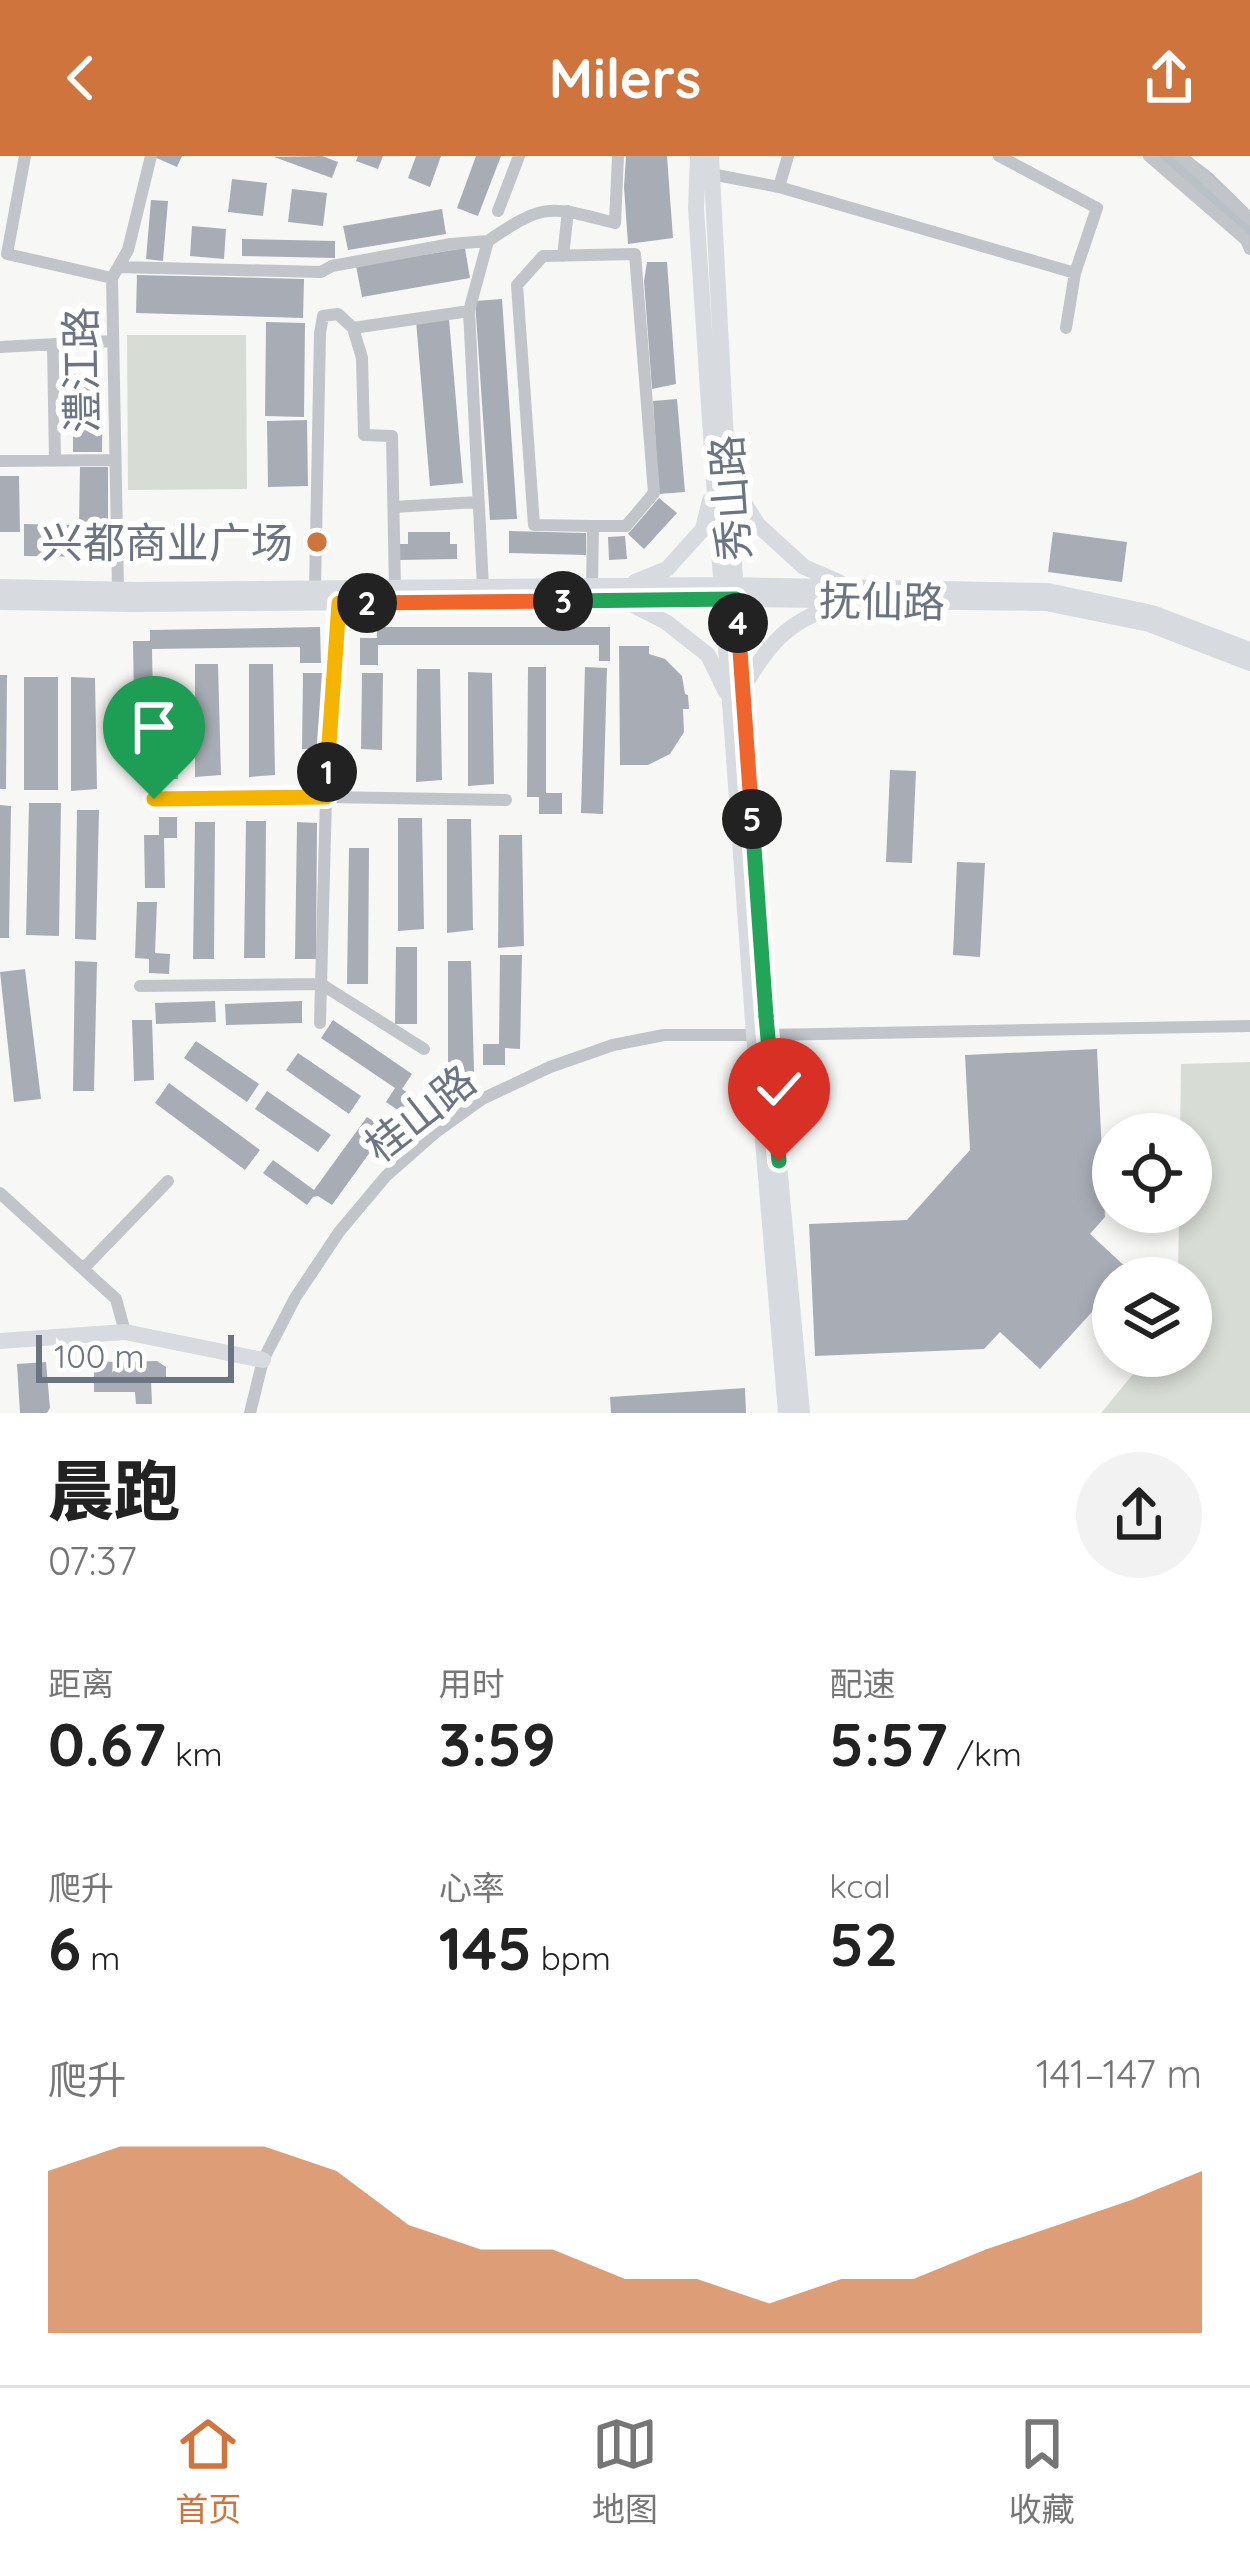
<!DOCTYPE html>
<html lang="zh">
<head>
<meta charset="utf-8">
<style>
	body { margin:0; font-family:Quicksand,"Noto Sans SC",sans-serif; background:#f2f2f2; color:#222; height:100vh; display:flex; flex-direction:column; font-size:45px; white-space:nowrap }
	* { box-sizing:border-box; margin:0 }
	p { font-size:39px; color:#767676 }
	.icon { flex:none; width:66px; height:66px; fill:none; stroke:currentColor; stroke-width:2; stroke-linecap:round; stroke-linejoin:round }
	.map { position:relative; height:1257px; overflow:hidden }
	.side { display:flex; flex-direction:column; background:#fff; flex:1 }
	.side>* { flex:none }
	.buttons { position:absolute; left:1092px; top:957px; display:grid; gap:24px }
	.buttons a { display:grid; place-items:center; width:120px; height:120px; border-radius:50%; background:#fff; box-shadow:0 6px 18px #0003; font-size:60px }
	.scale { position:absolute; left:36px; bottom:30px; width:198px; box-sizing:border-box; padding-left:12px; border:6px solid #6a7483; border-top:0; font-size:33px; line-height:42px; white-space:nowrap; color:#6a7483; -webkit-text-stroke:9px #fff; paint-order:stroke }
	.pin { position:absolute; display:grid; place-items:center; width:102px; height:102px; color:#fff; margin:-123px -51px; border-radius:50% 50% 50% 0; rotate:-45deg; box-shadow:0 0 12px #0007 }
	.pin .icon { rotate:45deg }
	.km { position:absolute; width:60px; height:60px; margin:-30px; border-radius:50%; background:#222; color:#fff; font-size:33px; line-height:60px; text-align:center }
	.round { display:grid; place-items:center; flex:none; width:126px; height:126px; border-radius:63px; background:#f2f2f2 }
	.overview { display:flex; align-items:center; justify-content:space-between; height:204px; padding:0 48px }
	h1 { font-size:66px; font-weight:800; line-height:90px }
	.stats { display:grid; grid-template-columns:repeat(3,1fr); gap:18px; height:204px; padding:12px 48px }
	.stats div { display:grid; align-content:center }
	.stats b { font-size:60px; font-weight:800 }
	.stats small { font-size:33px; font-weight:400 }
	.stats p { font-size:33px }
	.chart { height:336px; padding:24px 48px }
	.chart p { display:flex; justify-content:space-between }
	.chart svg { width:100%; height:216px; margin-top:12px; fill:#d0743d; opacity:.7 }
	header { display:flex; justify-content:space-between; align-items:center; height:156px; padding:0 48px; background:#d0743d; color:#fff; font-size:54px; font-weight:800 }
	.tab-bar { display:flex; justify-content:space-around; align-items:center; height:168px; border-top:3px solid #e0e0e0; background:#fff; font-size:33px; color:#767676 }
	.tab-bar a { display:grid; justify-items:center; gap:6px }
	.tab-bar .on { color:#d0743d }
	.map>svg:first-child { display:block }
</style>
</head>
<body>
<header><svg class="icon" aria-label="back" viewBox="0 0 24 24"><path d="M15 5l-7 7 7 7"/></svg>Milers<svg class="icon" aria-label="share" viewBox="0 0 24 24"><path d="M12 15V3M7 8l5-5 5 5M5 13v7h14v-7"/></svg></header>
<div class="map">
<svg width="1250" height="1257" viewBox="0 0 1250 1257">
	<rect width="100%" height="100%" fill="#f7f8f5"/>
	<!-- green -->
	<path fill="#d7dcd5" d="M 127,179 L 246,179 L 247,333 L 128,334 Z
		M 1250,906 L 1250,1257 L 1101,1257 L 1148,1200 L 1191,1200 L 1191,1122 L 1178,1122 L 1179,1056 L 1191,1056 L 1191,978 L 1180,978 L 1181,908 Z"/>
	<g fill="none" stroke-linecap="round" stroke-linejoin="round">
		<!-- river -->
		<path stroke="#b9c1c7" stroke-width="24" d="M 1170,0 L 1204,26 L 1250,71"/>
	</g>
	<!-- building -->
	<path fill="#a8adb5" d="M 152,0 L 182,0 L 177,11 Z
		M 322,0 L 338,6 L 332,22 L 274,1 Z
		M 358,0 L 383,0 L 378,13 L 356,5 Z
		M 416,0 L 441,0 L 430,31 L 408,22 Z
		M 476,0 L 501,0 L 478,60 L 457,52 Z
		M 626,0 L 667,0 L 673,82 L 628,88 L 624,31 Z
		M 232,23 L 267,27 L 263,60 L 228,56 Z
		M 292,33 L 327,37 L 323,70 L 288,66 Z
		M 151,44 L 168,45 L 163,105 L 146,103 Z
		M 442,53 L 446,78 L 348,94 L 343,70 Z
		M 192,70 L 226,73 L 224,103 L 190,100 Z
		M 242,83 L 335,85 L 335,102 L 242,100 Z
		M 465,92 L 470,122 L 362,141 L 356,110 Z
		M 647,106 L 667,106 L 676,228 L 652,233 L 644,125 Z
		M 137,119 L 304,123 L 303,162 L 136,157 Z
		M 502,143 L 517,363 L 490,364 L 475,145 Z
		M 449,163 L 463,327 L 430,330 L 416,165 Z
		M 266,166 L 305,167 L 304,261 L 265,260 Z
		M 73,218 L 103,218 L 102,296 L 73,296 Z
		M 677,243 L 685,336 L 659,338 L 653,245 Z
		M 307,264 L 308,330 L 268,331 L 267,265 Z
		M 80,311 L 108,311 L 108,387 L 94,401 L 24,400 L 24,368 L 79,369 Z
		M 0,320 L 19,320 L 20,376 L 0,376 Z
		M 659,342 L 677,357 L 644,393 L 628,378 Z
		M 509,375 L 586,377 L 586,399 L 509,397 Z
		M 408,376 L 450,376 L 450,388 L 457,388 L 457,403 L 400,404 L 400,388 L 408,388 Z
		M 1053,376 L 1127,386 L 1122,426 L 1048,416 Z
		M 625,380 L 627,403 L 609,404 L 608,381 Z
		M 320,471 L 321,507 L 300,507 L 300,491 L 152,493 L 153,544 L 134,545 L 133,485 L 150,485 L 150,474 Z
		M 377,471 L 610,471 L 610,505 L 599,505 L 599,489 L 378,489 L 378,509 L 360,509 L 360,482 L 377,482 Z
		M 619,490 L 649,490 L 649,498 L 665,503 L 682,520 L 685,538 L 688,539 L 689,553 L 683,553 L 684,576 L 670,598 L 648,609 L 620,609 Z
		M 195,508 L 218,508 L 221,619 L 195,621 Z
		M 249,508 L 273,508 L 275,619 L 249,621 Z
		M 528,511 L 546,511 L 546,637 L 562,637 L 562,658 L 539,658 L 539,641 L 527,641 Z
		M 585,511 L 607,512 L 603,658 L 581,657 Z
		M 417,513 L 440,513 L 442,624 L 416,626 Z
		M 468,516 L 492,517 L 494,628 L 468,630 Z
		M 303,517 L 324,517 L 324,594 L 302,593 Z
		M 362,517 L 383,517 L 382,594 L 361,593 Z
		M 0,519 L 7,519 L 6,633 L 0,633 Z
		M 24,521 L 58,521 L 58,634 L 24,634 Z
		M 71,521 L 95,522 L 97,633 L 71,635 Z
		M 143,552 L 163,552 L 164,602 L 178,601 L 178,623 L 160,623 L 159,605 L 144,605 Z
		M 890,614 L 916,615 L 912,707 L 886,706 Z
		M 29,647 L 61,647 L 59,780 L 26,779 Z
		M 0,649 L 11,650 L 9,782 L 0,782 Z
		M 77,654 L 99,654 L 96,784 L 75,783 Z
		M 159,661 L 177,661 L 177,682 L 164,682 L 165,732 L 145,732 L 144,679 L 159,679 Z
		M 398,662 L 422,662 L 424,773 L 398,775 Z
		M 447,663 L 471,663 L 473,774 L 447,777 Z
		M 246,665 L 266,665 L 265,802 L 244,802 Z
		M 195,666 L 215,666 L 214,803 L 193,803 Z
		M 297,666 L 317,667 L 316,803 L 295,803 Z
		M 499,679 L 522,679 L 524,790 L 498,792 Z
		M 349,692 L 369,692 L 368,828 L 347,828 Z
		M 957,706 L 985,707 L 980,801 L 953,799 Z
		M 137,746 L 157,746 L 155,797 L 170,798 L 169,818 L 149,817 L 149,803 L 135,802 Z
		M 396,791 L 417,791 L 417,868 L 395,868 Z
		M 500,799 L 522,799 L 520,893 L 505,892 L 505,909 L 483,909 L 483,888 L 499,888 Z
		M 75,805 L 97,806 L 94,935 L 73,935 Z
		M 448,805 L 471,805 L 474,916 L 448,919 Z
		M 25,813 L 41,943 L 14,946 L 0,816 Z
		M 215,845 L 216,866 L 156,868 L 155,847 Z
		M 302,845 L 302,867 L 226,869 L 225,848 Z
		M 132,864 L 152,864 L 154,924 L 134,925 Z
		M 333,864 L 412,918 L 402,933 L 413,940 L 402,957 L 386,946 L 395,932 L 321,882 Z
		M 196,885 L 259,928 L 247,946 L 184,902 Z
		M 1097,893 L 1105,1061 L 1090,1078 L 1130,1115 L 1123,1122 L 1113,1122 L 1113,1133 L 1040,1213 L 1000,1176 L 984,1193 L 815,1200 L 809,1068 L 907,1064 L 970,994 L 965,899 Z
		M 298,897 L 361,940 L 349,958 L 286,914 Z
		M 169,927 L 260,994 L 245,1014 L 155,947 Z
		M 267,935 L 331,979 L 318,996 L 255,953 Z
		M 367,961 L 386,974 L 332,1049 L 318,1040 L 313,1041 L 307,1049 L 263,1017 L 273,1004 L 314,1034 Z
		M 157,1205 L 166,1211 L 166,1223 L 151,1223 L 152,1248 L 136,1248 L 135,1236 L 94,1236 L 94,1206 Z
		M 46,1206 L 50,1252 L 47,1257 L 20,1257 L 17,1208 Z
		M 745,1232 L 746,1257 L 611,1257 L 610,1241 Z"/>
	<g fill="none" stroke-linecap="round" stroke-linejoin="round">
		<!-- street -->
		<path stroke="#c1c4c8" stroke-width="12" d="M 25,0 L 7,98 L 112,122
			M 999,0 L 1097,52 L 1075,117 L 1066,172
			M 1149,0 L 1246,84 L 1250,93
			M 1181,0 L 1250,63
			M 711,18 L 779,31 L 1075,117
			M 779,31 L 788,0
			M 498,55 L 519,0
			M 563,100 L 568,55
			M 118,111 L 321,116 L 332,110 L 451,88 L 488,85
			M 353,172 L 469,155
			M 53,190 L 55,305
			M 0,191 L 113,185
			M 0,305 L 115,304
			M 394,351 L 478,346
			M 592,430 L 593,370 L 534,369 L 517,129 L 543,100 L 635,98 L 654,337 L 626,370 L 593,370
			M 483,431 L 469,155 L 488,85 C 545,46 549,50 615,67 L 618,0
			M 315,433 L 320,177 L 323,160 L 338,158 L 353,172 L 362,202 L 364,279 L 392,280 L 395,432
			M 118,434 L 112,122 L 128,94 L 151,0
			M 154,643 L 326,641 L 506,644
			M 140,830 L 321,828 L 424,893
			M 320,867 L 326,641 L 339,447
			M 767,879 L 1250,870
			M 0,1037 L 116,1143 L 125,1176
			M 83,1113 L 168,1025
			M 250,1257 L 263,1204 L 295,1142 L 339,1076 L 386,1020 L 436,976 L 482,943 L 550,911 L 613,889 L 664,879 L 754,879"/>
		<!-- secondary -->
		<path stroke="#d7dade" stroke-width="16" d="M 698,0 L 696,52 L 714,325 L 754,879 L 786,1257
			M 711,0 L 728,322 L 767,879 L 802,1257
			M 729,323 L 758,369 L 804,411 L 839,426
			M 635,426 L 667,413 L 703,373 L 710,344
			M 0,431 L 135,434 L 721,429 L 1048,435 L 1152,457 L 1250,494
			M 0,446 L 135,448 L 736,443 L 1046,447 L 1149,468 L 1250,507
			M 629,447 L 666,466 L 708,499 L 726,536
			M 743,532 C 769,487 787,466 837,449
			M 0,1185 L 125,1176 L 263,1204"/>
	</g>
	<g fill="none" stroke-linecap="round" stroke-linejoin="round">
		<defs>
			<path id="split-1" d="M 154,643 L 326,641 L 327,616"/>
			<path id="split-2" d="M 327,616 L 339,447 L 367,447"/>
			<path id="split-3" d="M 367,447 L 563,445"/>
			<path id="split-4" d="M 563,445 L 736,443 L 738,467"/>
			<path id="split-5" d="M 738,467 L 752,663"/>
			<path id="split-6" d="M 752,663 L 766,860"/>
			<path id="split-7" d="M 766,860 L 779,1005"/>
		</defs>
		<!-- split-1 casing -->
		<use href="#split-1" stroke="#fff" stroke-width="24"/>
		<!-- split-2 casing -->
		<use href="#split-2" stroke="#fff" stroke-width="24"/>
		<!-- split-3 casing -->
		<use href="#split-3" stroke="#fff" stroke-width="24"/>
		<!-- split-4 casing -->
		<use href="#split-4" stroke="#fff" stroke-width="24"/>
		<!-- split-5 casing -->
		<use href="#split-5" stroke="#fff" stroke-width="24"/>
		<!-- split-6 casing -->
		<use href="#split-6" stroke="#fff" stroke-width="24"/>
		<!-- split-7 casing -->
		<use href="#split-7" stroke="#fff" stroke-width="24"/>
		<!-- split-1 -->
		<use href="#split-1" stroke="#f5b400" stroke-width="15"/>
		<!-- split-2 -->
		<use href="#split-2" stroke="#f5b400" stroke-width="15"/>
		<!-- split-3 -->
		<use href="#split-3" stroke="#f0652b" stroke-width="15"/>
		<!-- split-4 -->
		<use href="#split-4" stroke="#22a559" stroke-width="15"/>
		<!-- split-5 -->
		<use href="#split-5" stroke="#f0652b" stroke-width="15"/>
		<!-- split-6 -->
		<use href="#split-6" stroke="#22a559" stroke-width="15"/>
		<!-- split-7 -->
		<use href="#split-7" stroke="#22a559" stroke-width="15"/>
	</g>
	<!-- markers -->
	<circle fill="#d0743d" stroke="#fff" stroke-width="4.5" cx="317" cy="386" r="12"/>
	<g text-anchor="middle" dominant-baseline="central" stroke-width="12" stroke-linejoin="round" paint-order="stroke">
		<!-- street labels -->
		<g font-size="42" fill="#6a7483" stroke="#fff">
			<text transform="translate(81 214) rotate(-91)">澧江路</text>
			<text transform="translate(730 342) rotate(-94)">秀山路</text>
			<text transform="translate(882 445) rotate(1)">抚仙路</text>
			<text transform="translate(420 957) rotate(-38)">桂山路</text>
		</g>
		<!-- poi labels -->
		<g font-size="42" fill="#6a7483" stroke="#fff" text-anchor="end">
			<text x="293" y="386">兴都商业广场</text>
		</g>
	</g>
</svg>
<div class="buttons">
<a><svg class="icon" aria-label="locate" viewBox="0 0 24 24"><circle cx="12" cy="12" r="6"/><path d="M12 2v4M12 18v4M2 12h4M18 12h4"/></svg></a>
<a><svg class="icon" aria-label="layers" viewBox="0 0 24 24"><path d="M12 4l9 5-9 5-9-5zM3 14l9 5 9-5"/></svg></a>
</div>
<div class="scale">100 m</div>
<div class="pin" style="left:154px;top:643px;background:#1e9e55"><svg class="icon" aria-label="arrive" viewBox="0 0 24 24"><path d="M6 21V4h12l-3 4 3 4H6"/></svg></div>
<div class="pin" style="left:779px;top:1005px;background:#d93025"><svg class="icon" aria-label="check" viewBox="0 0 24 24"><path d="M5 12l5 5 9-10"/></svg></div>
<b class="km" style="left:327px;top:616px">1</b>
<b class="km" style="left:367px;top:447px">2</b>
<b class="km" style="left:563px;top:445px">3</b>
<b class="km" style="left:738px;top:467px">4</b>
<b class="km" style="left:752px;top:663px">5</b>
</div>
<section class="side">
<div class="overview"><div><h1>晨跑</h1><p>07:37</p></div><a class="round"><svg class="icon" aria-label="share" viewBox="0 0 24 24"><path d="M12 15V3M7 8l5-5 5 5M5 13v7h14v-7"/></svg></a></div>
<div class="stats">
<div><p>距离</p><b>0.67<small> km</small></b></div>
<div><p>用时</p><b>3:59</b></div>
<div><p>配速</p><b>5:57<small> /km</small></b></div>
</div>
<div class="stats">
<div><p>爬升</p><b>6<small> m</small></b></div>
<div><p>心率</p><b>145<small> bpm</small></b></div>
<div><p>kcal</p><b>52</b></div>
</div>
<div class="chart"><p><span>爬升</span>141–147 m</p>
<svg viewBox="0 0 160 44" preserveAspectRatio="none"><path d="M0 44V11L10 6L20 6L30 6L40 11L50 22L60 27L70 27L80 33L90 33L100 38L110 33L120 33L130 27L140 22L150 17L160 11V44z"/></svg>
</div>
</section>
<nav class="tab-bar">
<a class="on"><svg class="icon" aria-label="home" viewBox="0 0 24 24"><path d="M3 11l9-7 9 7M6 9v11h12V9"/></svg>首页</a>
<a><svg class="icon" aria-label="map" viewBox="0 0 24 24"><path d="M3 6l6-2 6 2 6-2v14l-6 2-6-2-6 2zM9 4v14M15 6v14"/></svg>地图</a>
<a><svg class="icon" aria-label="saved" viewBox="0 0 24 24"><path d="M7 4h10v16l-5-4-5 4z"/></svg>收藏</a>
</nav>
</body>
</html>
